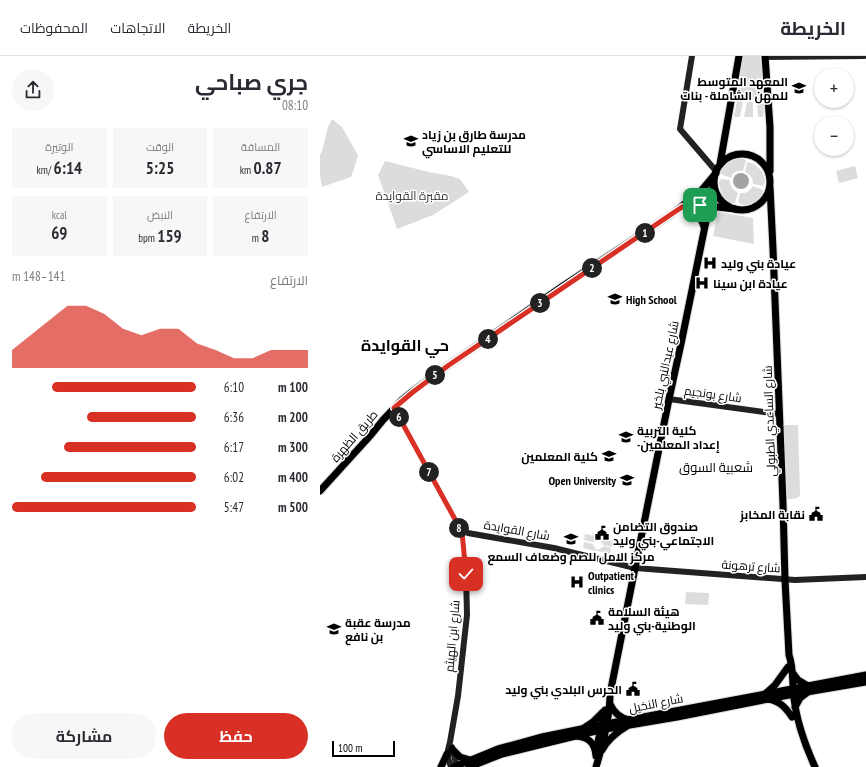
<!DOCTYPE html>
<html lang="ar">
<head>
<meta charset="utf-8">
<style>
	body { margin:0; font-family:"PT Sans Narrow",Cairo,sans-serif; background:#f7f7f7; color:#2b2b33; direction:rtl; height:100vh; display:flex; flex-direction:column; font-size:15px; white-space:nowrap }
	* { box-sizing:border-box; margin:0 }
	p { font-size:13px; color:#7c7c81 }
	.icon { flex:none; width:22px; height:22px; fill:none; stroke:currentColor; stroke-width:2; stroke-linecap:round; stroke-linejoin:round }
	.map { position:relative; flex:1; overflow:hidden; direction:ltr }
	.panel { display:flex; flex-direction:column; background:#fff; width:320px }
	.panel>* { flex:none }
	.controls { position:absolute; left:494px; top:12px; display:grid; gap:8px }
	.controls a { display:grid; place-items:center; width:40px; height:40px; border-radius:50%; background:#fff; box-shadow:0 1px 3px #0004; font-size:20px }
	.scale { position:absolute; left:12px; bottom:10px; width:63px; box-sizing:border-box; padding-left:4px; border:2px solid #000; border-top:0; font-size:11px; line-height:14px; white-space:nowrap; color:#000; -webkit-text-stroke:3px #fff; paint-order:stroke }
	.pin { position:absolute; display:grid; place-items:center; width:34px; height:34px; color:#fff; margin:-17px; border-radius:8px; box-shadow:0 2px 6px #0006 }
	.km { position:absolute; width:20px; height:20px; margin:-10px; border-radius:50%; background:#222; color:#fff; font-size:11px; line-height:20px; text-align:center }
	.round { display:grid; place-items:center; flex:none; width:42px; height:42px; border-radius:21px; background:#f7f7f7 }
	.headline { display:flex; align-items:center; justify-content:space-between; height:68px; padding:0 12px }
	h1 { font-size:22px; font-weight:700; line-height:30px }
	.figures { display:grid; grid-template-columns:repeat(3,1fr); gap:6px; height:68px; padding:4px 12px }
	.figures div { display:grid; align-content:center; border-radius:0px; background:#f7f7f7; text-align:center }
	.figures b { font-size:17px; font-weight:700 }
	.figures small { font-size:11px; font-weight:400 }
	.figures p { font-size:11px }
	.chart { height:112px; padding:8px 12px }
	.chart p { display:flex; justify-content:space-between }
	.chart svg { width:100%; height:72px; margin-top:4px; fill:#d93025; opacity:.7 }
	.action { display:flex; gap:8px; margin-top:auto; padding:8px 12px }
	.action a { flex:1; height:46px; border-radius:24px; background:#d93025; color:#fff; font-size:16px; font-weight:700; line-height:46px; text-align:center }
	.action a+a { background:#f7f7f7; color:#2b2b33 }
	ul { padding:0 12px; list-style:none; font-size:13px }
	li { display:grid; grid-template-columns:64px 48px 1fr; align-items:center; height:30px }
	li i { height:10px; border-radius:5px; background:#d93025 }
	header { display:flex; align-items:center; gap:24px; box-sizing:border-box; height:56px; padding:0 20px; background:#fff; border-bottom:1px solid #e1e1e2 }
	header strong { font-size:19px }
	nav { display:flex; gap:22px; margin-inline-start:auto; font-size:14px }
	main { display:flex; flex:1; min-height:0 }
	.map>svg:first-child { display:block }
</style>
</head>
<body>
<header>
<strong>الخريطة</strong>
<nav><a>الخريطة</a><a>الاتجاهات</a><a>المحفوظات</a></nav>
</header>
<main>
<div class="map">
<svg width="546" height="711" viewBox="0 0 546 711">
	<rect width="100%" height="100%" fill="#fff"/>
	<!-- green -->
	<path fill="#dcdcdc" d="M 422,0 L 440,0 L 445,46 L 416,40 Z
		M 417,44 L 423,45 L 420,61 L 414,61 Z
		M 427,46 L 433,46 L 433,61 L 424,61 Z
		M 437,47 L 444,48 L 443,61 L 438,61 Z
		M 12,63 L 22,71 L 38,99 L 35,110 L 31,121 L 2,131 L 0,119 L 0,99 L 2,95 L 8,71 Z
		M 420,102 L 426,104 L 423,115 C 417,114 413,116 411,122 L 401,118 L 401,115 C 406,108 411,104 420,102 Z
		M 65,105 L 109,116 L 131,120 L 140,123 L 149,136 L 113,159 L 77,173 L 58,119 Z
		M 429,106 C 438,109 449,120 443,130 L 433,128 C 433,122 430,118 425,116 L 427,107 Z
		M 535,110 L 538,122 L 519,127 L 516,115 Z
		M 401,123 L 410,124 C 410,130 413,134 418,137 L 415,147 C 404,148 400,135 399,126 Z
		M 433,130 L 443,134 C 444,144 425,154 418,146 L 420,137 C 426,138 430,135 433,130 Z
		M 398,156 L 433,162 L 434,188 L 393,180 Z
		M 463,369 L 478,369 L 480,440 C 476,443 471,443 466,443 Z
		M 265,478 L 279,481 L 278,484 L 277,483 L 276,485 L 274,485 L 273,486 L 264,484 Z
		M 280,481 L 285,482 L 285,484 L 293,485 L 292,491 L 283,489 L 283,487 L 281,487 L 281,485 L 279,484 Z
		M 264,486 L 273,488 L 273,490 L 275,491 L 275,493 L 277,493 L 276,495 L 263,492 Z
		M 283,490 L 291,492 L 290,498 L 277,495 L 278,493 L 280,493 L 280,492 L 282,492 Z
		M 366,536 L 389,537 L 388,549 L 365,548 Z"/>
	<!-- water -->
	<path fill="#a3a3a3" d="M413 125a8 8 0 1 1 16 0a8 8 0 1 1-16 0Z"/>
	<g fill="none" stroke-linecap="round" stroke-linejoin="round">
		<defs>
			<path id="primary" d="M 362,151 L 380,149 L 415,153
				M 0,435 L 50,380 L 63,364 L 82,344 L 93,335 L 129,309 L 243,230 L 352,158 L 381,135 L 396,117
				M 132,693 L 140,701 L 150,704
				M 121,711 L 127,698
				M 134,711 L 178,693 L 222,681 L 286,668 L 546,619
				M 149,711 L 182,698 L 280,674 L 357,661 L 469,639 L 546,626"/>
			<path id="trunk" d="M 445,0 L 450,71 L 450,115
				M394 126a28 28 0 1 1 56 0a28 28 0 1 1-56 0Z
				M 400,108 L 419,0
				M 450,131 L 453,193 L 463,448 L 465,524 L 469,599 C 474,613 472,628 474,643 C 477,667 485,689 495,711
				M 362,151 C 372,155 381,158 384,171
				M 472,616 L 478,624 L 488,630
				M 445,638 L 455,629 L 468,611
				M 448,643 C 460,645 466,652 472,661
				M 290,648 C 294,657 300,662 309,664
				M 475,651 L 480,642 L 488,636
				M 264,672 L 273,666 L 283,656
				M 256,680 C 269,681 275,687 276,700
				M 277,690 L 285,654
				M 282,694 C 288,683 297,676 307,670
				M 276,711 C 283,688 290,662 290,638 L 315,512 L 349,343 L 361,288 L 394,126"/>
		</defs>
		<!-- primary casing -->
		<use href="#primary" stroke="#dbdbdb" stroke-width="9"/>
		<!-- trunk casing -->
		<use href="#trunk" stroke="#dbdbdb" stroke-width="9"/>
		<!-- secondary -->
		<path stroke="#222" stroke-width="6" d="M 372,0 L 360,73 L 396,115
			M 445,1 L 544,0
			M 349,343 L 459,358
			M 74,352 L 142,476 L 146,518 L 147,559 L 138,640 L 130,686 L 128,694 L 128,702 L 131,711
			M 142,476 L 234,492 L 315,512 L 475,524 L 546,521
			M 132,691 L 137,711"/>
		<!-- primary -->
		<use href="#primary" stroke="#000" stroke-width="7"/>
		<!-- trunk -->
		<use href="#trunk" stroke="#000" stroke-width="7"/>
	</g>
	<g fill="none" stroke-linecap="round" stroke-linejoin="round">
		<defs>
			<path id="route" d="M 146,518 L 142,476 L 74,352 L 93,336 L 129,309 L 362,151 L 380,149"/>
		</defs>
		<!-- route casing -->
		<use href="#route" stroke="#fff" stroke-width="8"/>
		<!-- route -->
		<use href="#route" stroke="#d93025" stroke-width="5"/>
	</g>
	<!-- icons -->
	<defs>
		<symbol id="university-bare" viewBox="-9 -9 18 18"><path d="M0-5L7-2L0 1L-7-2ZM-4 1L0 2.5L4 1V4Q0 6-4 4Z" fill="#000" stroke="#fff" stroke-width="2.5" paint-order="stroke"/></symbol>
		<symbol id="school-bare" viewBox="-9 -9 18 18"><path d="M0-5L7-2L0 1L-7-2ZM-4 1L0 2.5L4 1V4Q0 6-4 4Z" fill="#000" stroke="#fff" stroke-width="2.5" paint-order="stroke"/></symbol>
		<symbol id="hospital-bare" viewBox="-9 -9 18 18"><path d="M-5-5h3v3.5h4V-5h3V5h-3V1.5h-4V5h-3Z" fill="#000" stroke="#fff" stroke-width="2.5" paint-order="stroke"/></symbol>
		<symbol id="civic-bare" viewBox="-9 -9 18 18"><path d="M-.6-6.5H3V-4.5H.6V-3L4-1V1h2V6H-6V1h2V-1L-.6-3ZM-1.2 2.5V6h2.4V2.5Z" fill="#000" stroke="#fff" stroke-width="2.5" paint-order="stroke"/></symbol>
	</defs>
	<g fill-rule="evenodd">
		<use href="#university-bare" x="469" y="22" width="20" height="20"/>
		<use href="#school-bare" x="81" y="75" width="20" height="20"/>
		<use href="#hospital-bare" x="380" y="197" width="20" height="20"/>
		<use href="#hospital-bare" x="372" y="217" width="20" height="20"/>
		<use href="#school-bare" x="285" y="233" width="20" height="20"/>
		<use href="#university-bare" x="296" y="371" width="20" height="20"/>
		<use href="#university-bare" x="279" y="390" width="20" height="20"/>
		<use href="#university-bare" x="297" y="414" width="20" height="20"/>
		<use href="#civic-bare" x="486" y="448" width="20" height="20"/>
		<use href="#civic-bare" x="272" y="467" width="20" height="20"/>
		<use href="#school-bare" x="241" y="473" width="20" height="20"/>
		<use href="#hospital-bare" x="247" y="516" width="20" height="20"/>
		<use href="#civic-bare" x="267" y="552" width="20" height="20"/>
		<use href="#school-bare" x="4" y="563" width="20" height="20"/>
		<use href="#civic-bare" x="303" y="623" width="20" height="20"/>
	</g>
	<g text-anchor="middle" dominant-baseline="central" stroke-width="3" stroke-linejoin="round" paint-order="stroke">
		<!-- poi labels -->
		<g font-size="12" font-weight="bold" fill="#000" stroke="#fff" text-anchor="start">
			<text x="468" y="25" text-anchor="end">المعهد المتوسط<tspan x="468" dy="14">للمهن الشاملة - بنات</tspan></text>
			<text x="102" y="78">مدرسة طارق بن زياد<tspan x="102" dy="14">للتعليم الاساسي</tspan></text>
			<text x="401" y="207">عيادة بني وليد</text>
			<text x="393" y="227">عيادة ابن سينا</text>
			<text x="306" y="243">High School</text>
			<text x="317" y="374">كلية التربية<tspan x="317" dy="14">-إعداد المعلمين</tspan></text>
			<text x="278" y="400" text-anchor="end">كلية المعلمين</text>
			<text x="296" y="424" text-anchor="end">Open University</text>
			<text x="485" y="458" text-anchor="end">نقابة المخابز</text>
			<text x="293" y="470">صندوق التضامن<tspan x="293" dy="14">الاجتماعي-بني وليد</tspan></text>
			<text x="251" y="500" text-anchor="middle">مركز الامل للصم وضعاف السمع</text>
			<text x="268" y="519">Outpatient<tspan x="268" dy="14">clinics</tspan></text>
			<text x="288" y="555">هيئة السلامة<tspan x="288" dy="14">الوطنية-بني وليد</tspan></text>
			<text x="25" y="566">مدرسة عقبة<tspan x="25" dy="14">بن نافع</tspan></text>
			<text x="302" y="633" text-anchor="end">الحرس البلدي بني وليد</text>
		</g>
		<!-- park labels -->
		<g font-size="12" fill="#333" stroke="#fff">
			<text x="92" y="139">مقبرة القوايدة</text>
		</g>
		<!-- street labels -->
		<g font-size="12" fill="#000" stroke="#fff">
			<text transform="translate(345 309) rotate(-78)">شارع عبدالنبي بلخير</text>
			<text transform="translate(393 338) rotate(8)">شارع بونجيم</text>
			<text transform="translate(449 365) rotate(-92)">شارع الساعدي الطبولي</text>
			<text transform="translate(34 380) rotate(-49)">طريق الظهرة</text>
			<text transform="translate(197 474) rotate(10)">شارع القوايدة</text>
			<text transform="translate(431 510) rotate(4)">شارع ترهونة</text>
			<text transform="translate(132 580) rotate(-85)">شارع ابن الهيثم</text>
			<text transform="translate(336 647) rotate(-11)">شارع النخيل</text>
		</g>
		<!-- neighbourhood labels -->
		<g font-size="13" fill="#000" stroke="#fff">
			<text x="396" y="411">شعبية السوق</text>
		</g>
		<!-- district labels -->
		<g font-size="16" font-weight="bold" fill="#000" stroke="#fff">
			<text x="85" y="289">حي القوايدة</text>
		</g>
	</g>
</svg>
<div class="controls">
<a>+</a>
<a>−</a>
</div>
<div class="scale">100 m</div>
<div class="pin" style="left:380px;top:149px;background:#1e9e55"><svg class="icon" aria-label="arrive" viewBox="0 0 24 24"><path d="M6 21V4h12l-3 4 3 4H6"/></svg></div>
<div class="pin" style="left:146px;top:518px;background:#d93025"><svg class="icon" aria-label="check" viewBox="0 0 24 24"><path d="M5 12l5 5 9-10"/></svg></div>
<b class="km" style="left:325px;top:177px">1</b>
<b class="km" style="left:272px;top:212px">2</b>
<b class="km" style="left:220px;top:247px">3</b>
<b class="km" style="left:168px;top:283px">4</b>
<b class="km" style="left:115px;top:319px">5</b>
<b class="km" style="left:79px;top:361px">6</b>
<b class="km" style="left:109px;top:416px">7</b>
<b class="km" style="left:139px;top:472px">8</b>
</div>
<section class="panel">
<div class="headline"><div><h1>جري صباحي</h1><p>08:10</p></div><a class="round"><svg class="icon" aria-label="share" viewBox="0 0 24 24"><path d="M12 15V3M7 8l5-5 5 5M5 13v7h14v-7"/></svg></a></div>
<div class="figures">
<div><p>المسافة</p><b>0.87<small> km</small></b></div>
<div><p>الوقت</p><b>5:25</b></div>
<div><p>الوتيرة</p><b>6:14<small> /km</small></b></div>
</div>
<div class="figures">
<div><p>الارتفاع</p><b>8<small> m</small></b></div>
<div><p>النبض</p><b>159<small> bpm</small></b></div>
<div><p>kcal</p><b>69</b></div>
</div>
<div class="chart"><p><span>الارتفاع</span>141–148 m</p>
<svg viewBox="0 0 160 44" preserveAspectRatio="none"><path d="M0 44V33L10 24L20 15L30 6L40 6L50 11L60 20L70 24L80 20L90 20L100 29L110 33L120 38L130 38L140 33L150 33L160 33V44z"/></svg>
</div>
<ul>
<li><b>100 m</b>6:10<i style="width:78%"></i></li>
<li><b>200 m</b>6:36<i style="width:59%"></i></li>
<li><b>300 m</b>6:17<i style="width:72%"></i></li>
<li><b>400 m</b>6:02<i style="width:84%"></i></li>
<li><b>500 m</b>5:47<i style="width:100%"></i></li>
</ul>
<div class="action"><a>حفظ</a><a>مشاركة</a></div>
</section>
</main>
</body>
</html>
